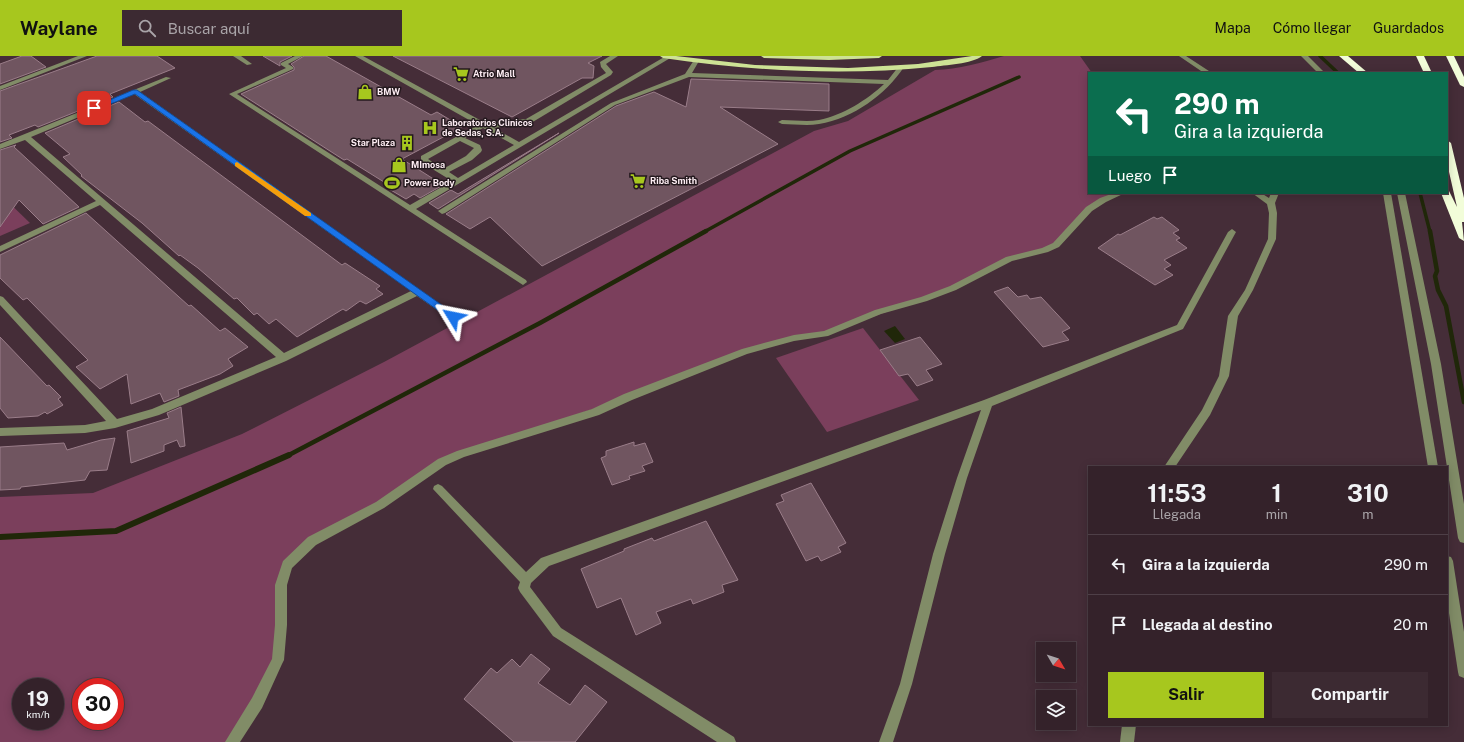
<!DOCTYPE html>
<html lang="es">
<meta charset="utf-8">
<style>
body{margin:0;font-family:"Public Sans",sans-serif;background:#3c2a32;color:#f1f3f6;height:100vh;display:flex;flex-direction:column;font-size:15px;white-space:nowrap}
*{box-sizing:border-box;margin:0}
p{font-size:13px;color:#a9a4a8}
.icon{flex:none;width:22px;height:22px;fill:none;stroke:currentColor;stroke-width:2;stroke-linecap:round;stroke-linejoin:round}
.map{position:relative;flex:1;overflow:hidden}
.side{position:absolute;left:1088px;top:410px;width:360px;height:260px;display:flex;flex-direction:column;background:#34222a;border-radius:0px;box-shadow:0 2px 10px #0003,0 0 0 1px #4e3f47}
.side>*{flex:none}
.banner{position:absolute;left:1088px;top:16px;width:360px;height:122px;border-radius:0px;box-shadow:0 2px 10px #0003,0 0 0 1px #4e3f47;background:#0b6e4f;color:#fff;overflow:hidden}
.needle{width:26px;rotate:129deg}
.fabs{position:absolute;left:1036px;top:586px;display:grid;gap:8px}
.fabs a{display:grid;place-items:center;width:40px;height:40px;border-radius:0px;background:#34222a;box-shadow:0 2px 10px #0003,0 0 0 1px #4e3f47;font-size:20px}
.speed{position:absolute;left:12px;top:622px;display:flex;gap:8px;font-size:20px;font-weight:700;text-align:center}
.speed>*{display:grid;place-content:center;width:52px;height:52px;border-radius:50%;background:#34222a;box-shadow:0 2px 10px #0003,0 0 0 1px #4e3f47;line-height:1}
.speed small{font-size:10px;font-weight:400}
.speed .limit{border:6px solid #d22;background:#fff;color:#111}
.pin{position:absolute;display:grid;place-items:center;width:34px;height:34px;color:#fff;margin:-17px;border-radius:8px;box-shadow:0 2px 6px #0006}
.me{position:absolute;width:44px;margin:-22px;rotate:305deg;stroke-linejoin:round;filter:drop-shadow(0 0 3px #0008)}
.turn{display:flex;align-items:center;gap:14px;height:84px;padding:0 20px;font-size:18px}
.turn .icon{width:52px;height:52px;stroke-width:2.5}
.turn b{display:block;font-size:28px;line-height:34px}
.then{display:flex;align-items:center;height:38px;padding:0 20px;background:#0003;gap:8px;font-size:15px}
.eta{display:flex;justify-content:space-evenly;align-items:center;height:68px;text-align:center}
.eta b{font-size:24px;font-weight:700;line-height:28px}
.action{display:flex;gap:8px;margin-top:auto;padding:8px 20px}
.action a{flex:1;height:46px;border-radius:0px;background:#a7c71e;color:#111;font-size:16px;font-weight:700;line-height:46px;text-align:center}
.action a+a{background:#3c2a32;color:#f1f3f6}
ul{padding:0;list-style:none}
li{display:flex;align-items:center;gap:12px;height:60px;padding:0 20px;border-top:1px solid #4e3f47}
li div{flex:1}
li b{display:block;font-size:15px}
li em{font-style:normal}
header{display:flex;align-items:center;gap:24px;box-sizing:border-box;height:56px;padding:0 20px;background:#a7c71e;color:#111}
header strong{font-size:19px}
nav{display:flex;gap:22px;margin-inline-start:auto;font-size:14px}
.search{width:280px;height:36px;background:#3c2a32;display:flex;align-items:center;gap:10px;box-sizing:border-box;padding:0 14px;border-radius:0px;color:#a9a4a8;font-size:15px}
.map>svg:first-child{display:block}
.green{fill:#7b3f5c;fill-rule:evenodd}
.water{fill:#202709}
.lines{fill:none;stroke-linecap:round;stroke-linejoin:round}
.stream-far2{stroke:#202709;stroke-width:3.5}
.stream-far1{stroke:#202709;stroke-width:4.5}
.stream{stroke:#202709;stroke-width:6}
.building{fill:#705560;stroke:#9a7d89}
.minor{fill:#818c67;fill-rule:evenodd}
.major{fill:#cde295;fill-rule:evenodd}
.highway{fill:#f2fdd9;fill-rule:evenodd}
.route{fill:#1a73e8;stroke:#114b97}
.slow{fill:#f59e0b}
.labels{text-anchor:middle;stroke-width:3;stroke-linejoin:round;paint-order:stroke}
.far-poi-label{font-size:9px;font-weight:bold;fill:#fdedf3;stroke:#24191e;text-anchor:start}
</style>
<header>
<strong>Waylane</strong>
<div class="search"><svg class="icon" aria-label="search" viewBox="0 0 24 24"><circle cx="10" cy="10" r="6"/><path d="M15 15l6 6"/></svg>Buscar aquí</div>
<nav><a>Mapa</a><a>Cómo llegar</a><a>Guardados</a></nav>
</header>
<div class="map">
<svg width="1464" height="686" viewBox="0 0 1464 686">
<rect width="100%" height="100%" fill="#452d38"/>
<g class="green">
<path d="M1004,0H1080L1092,17H1089V137H1121L1103,144L1056,189L1009,203L953,232L825,278L769,287L628,341L461,398L312,485L287,509L278,604L232,686H0V441L93,437L242,378L384,306L814,75L848,65L935,14C959,13 981,7 1004,0ZM21,631H55V665H21ZM81,631H115V665H81Z"/>
<polygon points="0,138 30,167 0,180"/>
<polygon points="863,272 919,344 827,376 776,302"/>
</g>
<polygon class="water" points="895,270 905,283 895,287 884,275"/>
<g class="lines">
<g class="stream-far2">
<polyline points="1320,0 1338,17"/>
<polyline points="1420,137 1430,176"/>
<polyline points="704,176 850,95 1019,21"/>
</g>
<g class="stream-far1">
<polyline points="1430,175 1437,215 1435,220 1438,234 1446,250 1464,346"/>
<polyline points="287,400 540,267 706,175"/>
</g>
<polyline class="stream" points="0,481 116,475 289,399"/>
</g>
<g class="building">
<polygon points="22,0 31,0 46,11 0,28 0,8"/>
<polygon points="97,0 157,0 175,12 110,38 113,41 38,71 35,69 9,79 12,82 0,86 0,35"/>
<polygon points="263,0 292,0 280,6 280,10"/>
<polygon points="304,0 326,0 431,59 437,56 462,71 402,103 443,129 420,142 414,138 406,143 389,133 392,131 347,103 344,104 241,38 294,14 294,11 291,8"/>
<polygon points="393,0 602,0 588,7 594,10 593,22 582,22 512,61"/>
<polygon points="691,23 829,28 829,55 720,51 778,88 542,210 490,161 470,173 446,158 616,50 654,36 686,51"/>
<polygon points="119,46 145,66 148,65 342,209 345,207 380,230 376,233 383,238 366,248 360,245 346,255 343,253 297,281 276,263 269,268 257,257 254,259 237,242 234,243 198,212 180,199 179,200 142,167 81,120 82,119 63,101 70,98 45,77"/>
<polygon points="559,77 438,153 429,147 451,134 458,138"/>
<polygon points="16,89 14,91 79,151 43,168 19,144 0,171 0,94"/>
<polygon points="86,157 189,250 191,249 220,275 225,272 248,291 228,303 233,310 220,318 178,334 179,340 164,346 160,337 131,348 127,318 100,333 76,311 88,304 27,242 23,244 0,222 0,199"/>
<polygon points="1154,161 1157,163 1162,161 1179,174 1173,177 1180,182 1176,184 1187,192 1164,204 1171,209 1164,213 1173,219 1155,229 1098,192 1118,178 1120,179"/>
<polygon points="1008,231 1018,241 1027,239 1030,243 1041,241 1070,272 1062,276 1069,284 1043,291 994,236"/>
<polygon points="0,281 47,330 49,329 61,341 58,343 63,349 47,358 45,356 38,360 8,362 0,352"/>
<polygon points="920,281 942,308 926,314 933,324 917,330 908,318 899,320 880,294"/>
<polygon points="181,351 185,390 180,391 177,384 164,389 164,395 131,407 127,375 169,362 167,357"/>
<polygon points="115,382 107,414 90,415 85,424 21,431 20,433 0,434 0,391 64,387 67,394 101,384"/>
<polygon points="634,386 634,390 645,387 653,406 642,410 645,415 629,420 630,423 612,429 601,402 606,400 606,395"/>
<polygon points="811,427 846,487 838,491 841,496 821,505 818,500 806,505 776,448 784,445 781,439"/>
<polygon points="706,465 738,524 722,529 724,536 693,548 691,543 656,556 661,567 636,579 621,542 597,552 581,513 624,495 624,493 652,482 654,485"/>
<polygon points="531,598 550,613 538,627 570,649 585,629 607,646 575,686 514,686 464,643 491,612 497,617 512,603 520,611"/>
</g>
<g class="lines">
<g class="minor">
<polygon points="78,0 87,0 0,34 0,30"/>
<polygon points="233,0 241,0 252,8 247,9"/>
<path d="M295,0H303L288,8L293,11V13L237,38L410,149L452,125L421,106V100L478,69L355,0H363L489,69L503,65L526,63L606,17L601,11L600,6L610,0H618L606,8L613,16L611,19L531,67L494,72L519,86L666,0L672,1L416,153L526,224L527,226L523,229L229,38L286,12L281,9V7ZM483,72L514,89L458,122L449,116L472,104L481,96L482,94L480,89L465,82ZM460,85L474,92L466,100L443,113L428,103Z"/>
<polygon points="1179,0 1186,0 1212,17 1204,17"/>
<polygon points="1301,0 1308,0 1325,17 1318,17"/>
<path d="M694,4L699,5L692,17L888,24L899,10L904,11C885,39 854,62 819,68C807,70 794,68 782,68L778,66L782,64C794,64 807,66 819,64C843,59 867,44 884,28L689,21L615,49L445,157L442,158L438,155L611,47L685,18Z"/>
<path d="M166,21L171,22L140,36L458,261L456,263H450L417,240L286,305L159,359L115,372L85,377L0,380V372L85,369L106,365L0,249V240L3,241L117,363L152,353L276,301L100,149L0,196V190L96,145L25,84L0,93V88ZM134,38L411,235L284,297L31,81Z"/>
<polygon points="1114,137 1125,137 1106,146 1092,155 1059,191 1048,196 1012,205 956,234 927,245 881,258 828,280 794,285 747,298 632,344 599,359 464,401 446,409 384,452 316,489 292,512 287,529 287,569 284,604 282,608 262,652 240,686 225,686 252,642 272,603 275,569 275,529 283,505 308,481 376,446 438,403 457,395 592,353 624,338 742,293 794,279 824,275 875,254 921,241 950,230 1006,201 1042,192 1053,187 1086,151 1100,142"/>
<polygon points="1252,137 1261,137 1269,142 1271,137 1279,137 1275,147 1277,157 1276,183 1253,234 1238,260 1229,320 1210,359 1175,411 1164,411 1202,354 1219,320 1228,260 1245,234 1268,183 1269,157 1267,148"/>
<polygon points="1383,137 1391,137 1438,411 1428,411"/>
<polygon points="1397,137 1405,137 1441,308 1464,448 1464,487 1460,486 1458,482 1431,308"/>
<polygon points="1232,173 1236,176 1183,273 992,350 967,422 945,498 912,628 893,686 879,686 900,628 933,498 957,422 981,354 549,510 531,527 530,531 561,572 734,681 736,686 717,686 553,580 520,536 518,532 520,526 433,433 434,430 438,428 442,430 526,516 541,502 984,344 1177,269 1228,176"/>
<polygon points="1447,500 1451,501 1453,505 1464,576 1464,622 1459,620 1458,616 1447,544"/>
<polygon points="1122,669 1136,669 1134,686 1120,686"/>
</g>
<g class="major">
<path d="M660,0H676L755,9L848,12L918,8L972,0H982C972,8 945,9 932,11C842,20 753,15 663,2Z"/>
<polygon points="761,0 882,0 879,2 829,4 764,2"/>
</g>
<g class="highway">
<polygon points="1339,0 1348,0 1368,17 1359,17"/>
<polygon points="1416,0 1424,0 1432,17 1424,17"/>
<polygon points="1446,0 1454,0 1464,21 1464,31 1460,29"/>
<polygon points="1447,84 1451,87 1464,142 1464,166 1462,166 1464,185 1459,182 1441,137 1447,137 1447,134 1449,135 1457,151 1447,107"/>
</g>
</g>
<polygon class="route" points="133,34 137,34 456,259 456,263 450,263 135,38 96,54 91,52"/>
<polygon class="slow" points="237,106 311,157 311,160 305,160 235,110 235,107"/>
<defs>
<symbol id="supermarket-bare" viewBox="-9 -9 18 18"><path d="M-6-5.5h2.5l.6 2H6L4.5 2H-2.5L-4.4-4H-6ZM-1.5 3.2a1.3 1.3 0 1 0 .1 0ZM3 3.2a1.3 1.3 0 1 0 .1 0Z" fill="#a7c71e" stroke="#24191e" stroke-width="2.5" paint-order="stroke"/></symbol>
<symbol id="shop-bare" viewBox="-9 -9 18 18"><path d="M-5-2.5h2.3a2.7 3.5 0 0 1 5.4 0H5L5.5 6h-11ZM-1.5-2.5h3a1.5 2.3 0 0 0-3 0Z" fill="#a7c71e" stroke="#24191e" stroke-width="2.5" paint-order="stroke"/></symbol>
<symbol id="hospital-bare" viewBox="-9 -9 18 18"><path d="M-5-5h3v3.5h4V-5h3V5h-3V1.5h-4V5h-3Z" fill="#a7c71e" stroke="#24191e" stroke-width="2.5" paint-order="stroke"/></symbol>
<symbol id="building-bare" viewBox="-9 -9 18 18"><path d="M-4-6H4V6H1V3H-1V6H-4ZM-2.5-4.3h1.7v1.8h-1.7ZM.8-4.3h1.7v1.8H.8ZM-2.5-1h1.7V.8h-1.7ZM.8-1h1.7V.8H.8Z" fill="#a7c71e" stroke="#24191e" stroke-width="2.5" paint-order="stroke"/></symbol>
<symbol id="stadium-bare" viewBox="-9 -9 18 18"><path d="M0-5a6.5 5 0 1 0 0 10a6.5 5 0 1 0 0-10ZM-3.5-1.8h7v3.6h-7Z" fill="#a7c71e" stroke="#24191e" stroke-width="2.5" paint-order="stroke"/></symbol>
</defs>
<g fill-rule="evenodd">
<use href="#supermarket-bare" x="450" y="7" width="22" height="22"/>
<use href="#shop-bare" x="354" y="25" width="22" height="22"/>
<use href="#hospital-bare" x="419" y="61" width="22" height="22"/>
<use href="#building-bare" x="396" y="76" width="22" height="22"/>
<use href="#shop-bare" x="388" y="98" width="22" height="22"/>
<use href="#supermarket-bare" x="627" y="114" width="22" height="22"/>
<use href="#stadium-bare" x="381" y="116" width="22" height="22"/>
</g>
<g class="labels">
<g class="far-poi-label">
<text x="473" y="21">Atrio Mall</text>
<text x="377" y="39">BMW</text>
<text x="442" y="70">Laboratorios Clinicos<tspan x="442" dy="10">de Sedas, S.A.</tspan></text>
<text x="395" y="90" text-anchor="end">Star Plaza</text>
<text x="411" y="112">MImosa</text>
<text x="650" y="128">Riba Smith</text>
<text x="404" y="130">Power Body</text>
</g>
</g>
</svg>
<div class="fabs">
<a><svg class="needle" viewBox="-14 -14 28 28"><path d="M0-13l5 13h-10z" fill="#e53935"/><path d="M0 13l5-13h-10z" fill="#a9a4a8"/></svg></a>
<a><svg class="icon" aria-label="layers" viewBox="0 0 24 24"><path d="M12 4l9 5-9 5-9-5zM3 14l9 5 9-5"/></svg></a>
</div>
<div class="speed"><div>19<small>km/h</small></div><div class="limit">30</div></div>
<div class="pin" style="left:94px;top:52px;background:#d93025"><svg class="icon" aria-label="arrive" viewBox="0 0 24 24"><path d="M6 21V4h12l-3 4 3 4H6"/></svg></div>
<svg class="me" style="left:453px;top:261px" viewBox="-20 -20 40 40"><path d="M0-17L14 15 0 8-14 15z" fill="#1a73e8" stroke="#fff" stroke-width="4"/></svg>
<div class="banner">
<div class="turn"><svg class="icon" aria-label="left" viewBox="0 0 24 24"><path d="M17 20v-9H6M10 6l-5 5 5 5"/></svg><div><b>290 m</b>Gira a la izquierda</div></div>
<div class="then">Luego<svg class="icon" aria-label="arrive" viewBox="0 0 24 24"><path d="M6 21V4h12l-3 4 3 4H6"/></svg></div>
</div>
<section class="side">
<div class="eta">
<div><b>11:53</b><p>Llegada</p></div>
<div><b>1</b><p>min</p></div>
<div><b>310</b><p>m</p></div>
</div>
<ul>
<li><svg class="icon" aria-label="left" viewBox="0 0 24 24"><path d="M17 20v-9H6M10 6l-5 5 5 5"/></svg><div><b>Gira a la izquierda</b></div><em>290 m</em></li>
<li><svg class="icon" aria-label="arrive" viewBox="0 0 24 24"><path d="M6 21V4h12l-3 4 3 4H6"/></svg><div><b>Llegada al destino</b></div><em>20 m</em></li>
</ul>
<div class="action"><a>Salir</a><a>Compartir</a></div>
</section>
</div>
